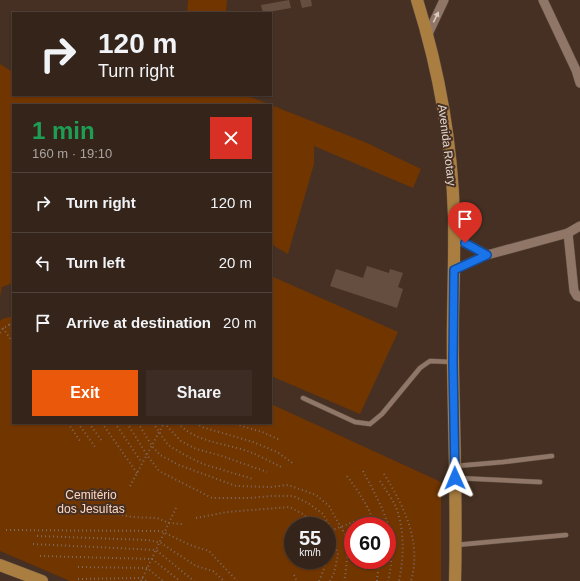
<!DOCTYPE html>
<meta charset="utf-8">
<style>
body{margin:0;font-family:Arial,sans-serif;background:#3c2c23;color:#f1f3f6;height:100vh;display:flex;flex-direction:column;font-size:15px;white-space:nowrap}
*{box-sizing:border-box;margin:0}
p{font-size:13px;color:#a9a4a2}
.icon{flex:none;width:22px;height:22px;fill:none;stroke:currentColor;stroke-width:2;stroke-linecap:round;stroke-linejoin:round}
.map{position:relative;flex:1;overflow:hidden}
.drawer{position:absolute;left:12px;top:104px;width:260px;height:320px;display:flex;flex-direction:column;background:#34241a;border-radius:0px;box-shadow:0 1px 3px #0004,0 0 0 1px #4e4139}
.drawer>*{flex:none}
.hud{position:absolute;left:12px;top:12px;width:260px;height:84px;border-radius:0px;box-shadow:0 1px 3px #0004,0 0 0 1px #4e4139;background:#34241a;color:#f1f3f6;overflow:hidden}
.speed{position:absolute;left:284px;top:517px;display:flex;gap:8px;font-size:20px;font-weight:700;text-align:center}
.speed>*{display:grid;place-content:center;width:52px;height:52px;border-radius:50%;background:#34241a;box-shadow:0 1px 3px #0004,0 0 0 1px #4e4139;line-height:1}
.speed small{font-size:10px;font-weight:400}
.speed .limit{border:6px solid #d22;background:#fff;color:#111}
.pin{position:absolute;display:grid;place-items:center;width:34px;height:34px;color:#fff;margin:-41px -17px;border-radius:50% 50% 50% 0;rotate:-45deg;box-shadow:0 0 4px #0007}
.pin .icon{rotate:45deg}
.me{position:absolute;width:44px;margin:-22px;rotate:359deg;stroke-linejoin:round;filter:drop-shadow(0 0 3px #0008)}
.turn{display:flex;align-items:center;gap:14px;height:84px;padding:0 20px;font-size:18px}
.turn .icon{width:52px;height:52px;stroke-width:2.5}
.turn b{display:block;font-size:28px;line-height:34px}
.round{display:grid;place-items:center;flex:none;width:42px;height:42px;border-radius:0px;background:#3c2c23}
.overview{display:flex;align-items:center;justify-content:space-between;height:68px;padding:0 20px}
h1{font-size:24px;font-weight:800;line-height:30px;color:#1e9e55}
.action{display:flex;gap:8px;margin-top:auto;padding:8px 20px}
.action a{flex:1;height:46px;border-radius:0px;background:#ea580c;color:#fff;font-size:16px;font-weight:800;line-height:46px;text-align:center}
.action a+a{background:#3c2c23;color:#f1f3f6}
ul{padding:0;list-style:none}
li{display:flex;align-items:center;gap:12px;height:60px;padding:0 20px;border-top:1px solid #4e4139}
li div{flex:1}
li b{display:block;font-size:15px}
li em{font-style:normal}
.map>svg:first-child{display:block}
.green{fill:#713500;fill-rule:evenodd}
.building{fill:#654e40}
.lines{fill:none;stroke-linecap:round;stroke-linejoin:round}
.lane-casing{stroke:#5e4d41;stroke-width:5.5}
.street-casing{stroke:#5e4d41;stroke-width:10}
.primary-casing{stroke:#5e4d41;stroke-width:13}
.path{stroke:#7e6b60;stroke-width:2;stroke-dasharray:1 3;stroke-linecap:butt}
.lane{stroke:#8f7667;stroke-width:4.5}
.street{stroke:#8f7667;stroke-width:9}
.primary{stroke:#aa7e41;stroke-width:12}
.oneway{fill:#dacbc2}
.route-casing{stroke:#114b97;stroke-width:10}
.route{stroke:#1a73e8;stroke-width:7}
.labels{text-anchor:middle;stroke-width:4;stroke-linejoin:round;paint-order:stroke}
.street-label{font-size:12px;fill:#e2d4cc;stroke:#453023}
.park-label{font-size:12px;fill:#fed7c0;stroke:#453023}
</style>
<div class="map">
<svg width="580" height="581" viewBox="0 0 580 581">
<rect width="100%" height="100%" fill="#453023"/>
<g class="green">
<polygon points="188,0 227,0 226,13 187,13"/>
<polygon points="0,64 13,72 13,95 239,95 253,98 271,105 13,105 13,283 2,287 0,297"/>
<polygon points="271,105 367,143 421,169 413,188 314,146 314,164 288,254 271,244"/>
<polygon points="271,276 398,332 360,414 271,376"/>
<path d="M13,316V423H271V404L441,482V581H70L0,551V321L2,319ZM293,526H327V560H293ZM353,526H387V560H353Z"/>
</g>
<g class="building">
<polygon points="289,0 291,8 263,13 261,5"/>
<polygon points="300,0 311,0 312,6 302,8"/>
<polygon points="367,266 389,273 390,269 403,273 398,287 403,289 397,308 330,286 336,269 363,278"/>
</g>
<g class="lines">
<defs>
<g id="lane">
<polyline points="303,398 355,422 370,424 382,414 420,368 430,361 452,362"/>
<polyline points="456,466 503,462 552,456"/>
<polyline points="456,478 540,482"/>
<polyline points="456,545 566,535"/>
</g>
<g id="street">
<polyline points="543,0 576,70 580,83"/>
<polyline points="428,34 444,0"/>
<polyline points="568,233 574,291 577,296 580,297"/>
<polyline points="454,237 487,255"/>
<polyline points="453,270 487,255 568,233 580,226"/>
</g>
<g id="primary">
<path d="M417,0C439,70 452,144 454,217C455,266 452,314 453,363C454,436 457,508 455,581"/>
<polyline points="0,565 42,581"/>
</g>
</defs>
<use href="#lane" class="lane-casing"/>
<use href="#street" class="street-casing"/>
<use href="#primary" class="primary-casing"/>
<g class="path">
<polyline points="9,324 13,330"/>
<polyline points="3,328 13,343"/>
<polyline points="0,333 3,328 13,323"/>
<polyline points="68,423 80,441"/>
<polyline points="78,423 95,447"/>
<polyline points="89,423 102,441"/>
<polyline points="102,423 137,473"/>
<polyline points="115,423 142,463"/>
<polyline points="127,423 147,455 159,471 212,498 249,498 271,496 293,496 308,503 323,514 332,530 338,555 334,573 330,581"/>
<polyline points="138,423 152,446 160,455 179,465 236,486 270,487 288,485 316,495 329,506 347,538 348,551 345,577 344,581"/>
<polyline points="153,423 168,445 183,454 203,464 253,479"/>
<polyline points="164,423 181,441 196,449 219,455 267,472"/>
<path d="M178,423C196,443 226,443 250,452C260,456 271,462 281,467"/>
<polyline points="196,423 202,427 253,442 277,452 294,464"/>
<polyline points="232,423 262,432 280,440"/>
<path d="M363,471C384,511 399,534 388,581"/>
<path d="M384,474C404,506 422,542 411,581"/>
<path d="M347,476C359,492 369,507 375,526"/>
<path d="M380,481C385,489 391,497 395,505C405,529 404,556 399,581"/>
<polyline points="130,486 164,423"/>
<polyline points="110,506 116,514 132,517 157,518 169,523 182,524"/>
<polyline points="196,518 227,512 289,507 303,514 316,526"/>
<polyline points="6,530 161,531 190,545 209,551 237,581"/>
<polyline points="327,532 364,518"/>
<polyline points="37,536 148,540 161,543 196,566 213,571 224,581"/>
<polyline points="33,544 156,550 194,581"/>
<polyline points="40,556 152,559 180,581"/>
<polyline points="78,567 147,568 163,581"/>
<polyline points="294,575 297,581"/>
<polyline points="78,579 142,578 146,581"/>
<polyline points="141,581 176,508"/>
<polyline points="319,581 324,569 325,560"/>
<polyline points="377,581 379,560"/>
</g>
<use href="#lane" class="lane"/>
<use href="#street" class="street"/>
<use href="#primary" class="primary"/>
</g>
<defs><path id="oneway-solid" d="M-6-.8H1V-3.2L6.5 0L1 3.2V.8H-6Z"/></defs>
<use class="oneway" href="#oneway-solid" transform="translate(436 17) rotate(-64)"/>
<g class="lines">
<defs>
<polyline id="route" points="455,478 453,362 454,270 487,255 465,243"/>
</defs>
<use href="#route" class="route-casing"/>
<use href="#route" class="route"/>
</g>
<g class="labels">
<g class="street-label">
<text transform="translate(447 145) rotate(83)" y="4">Avenida Rotary</text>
</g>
<g class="park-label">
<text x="91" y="499">Cemitério<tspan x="91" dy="14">dos Jesuítas</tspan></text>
</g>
</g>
</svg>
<div class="speed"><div>55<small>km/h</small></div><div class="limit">60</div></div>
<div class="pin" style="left:465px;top:243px;background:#d93025"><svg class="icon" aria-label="arrive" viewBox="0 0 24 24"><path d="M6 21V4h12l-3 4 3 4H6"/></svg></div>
<svg class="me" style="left:455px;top:478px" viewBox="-20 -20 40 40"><path d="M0-17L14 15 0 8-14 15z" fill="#1a73e8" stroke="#fff" stroke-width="4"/></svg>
<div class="hud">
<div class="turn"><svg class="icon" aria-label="right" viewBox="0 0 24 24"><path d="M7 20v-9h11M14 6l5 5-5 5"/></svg><div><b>120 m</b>Turn right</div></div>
</div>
<section class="drawer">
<div class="overview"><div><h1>1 min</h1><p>160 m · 19:10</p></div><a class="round" style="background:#d93025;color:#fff"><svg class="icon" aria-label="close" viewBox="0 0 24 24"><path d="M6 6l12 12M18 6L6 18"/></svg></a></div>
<ul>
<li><svg class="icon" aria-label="right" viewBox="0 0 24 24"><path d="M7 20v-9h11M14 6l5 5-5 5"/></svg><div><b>Turn right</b></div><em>120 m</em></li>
<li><svg class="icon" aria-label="left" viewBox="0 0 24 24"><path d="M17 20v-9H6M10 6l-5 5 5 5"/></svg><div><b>Turn left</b></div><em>20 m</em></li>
<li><svg class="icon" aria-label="arrive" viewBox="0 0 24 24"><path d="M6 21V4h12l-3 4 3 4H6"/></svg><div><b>Arrive at destination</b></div><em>20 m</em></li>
</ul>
<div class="action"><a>Exit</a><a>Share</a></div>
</section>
</div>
